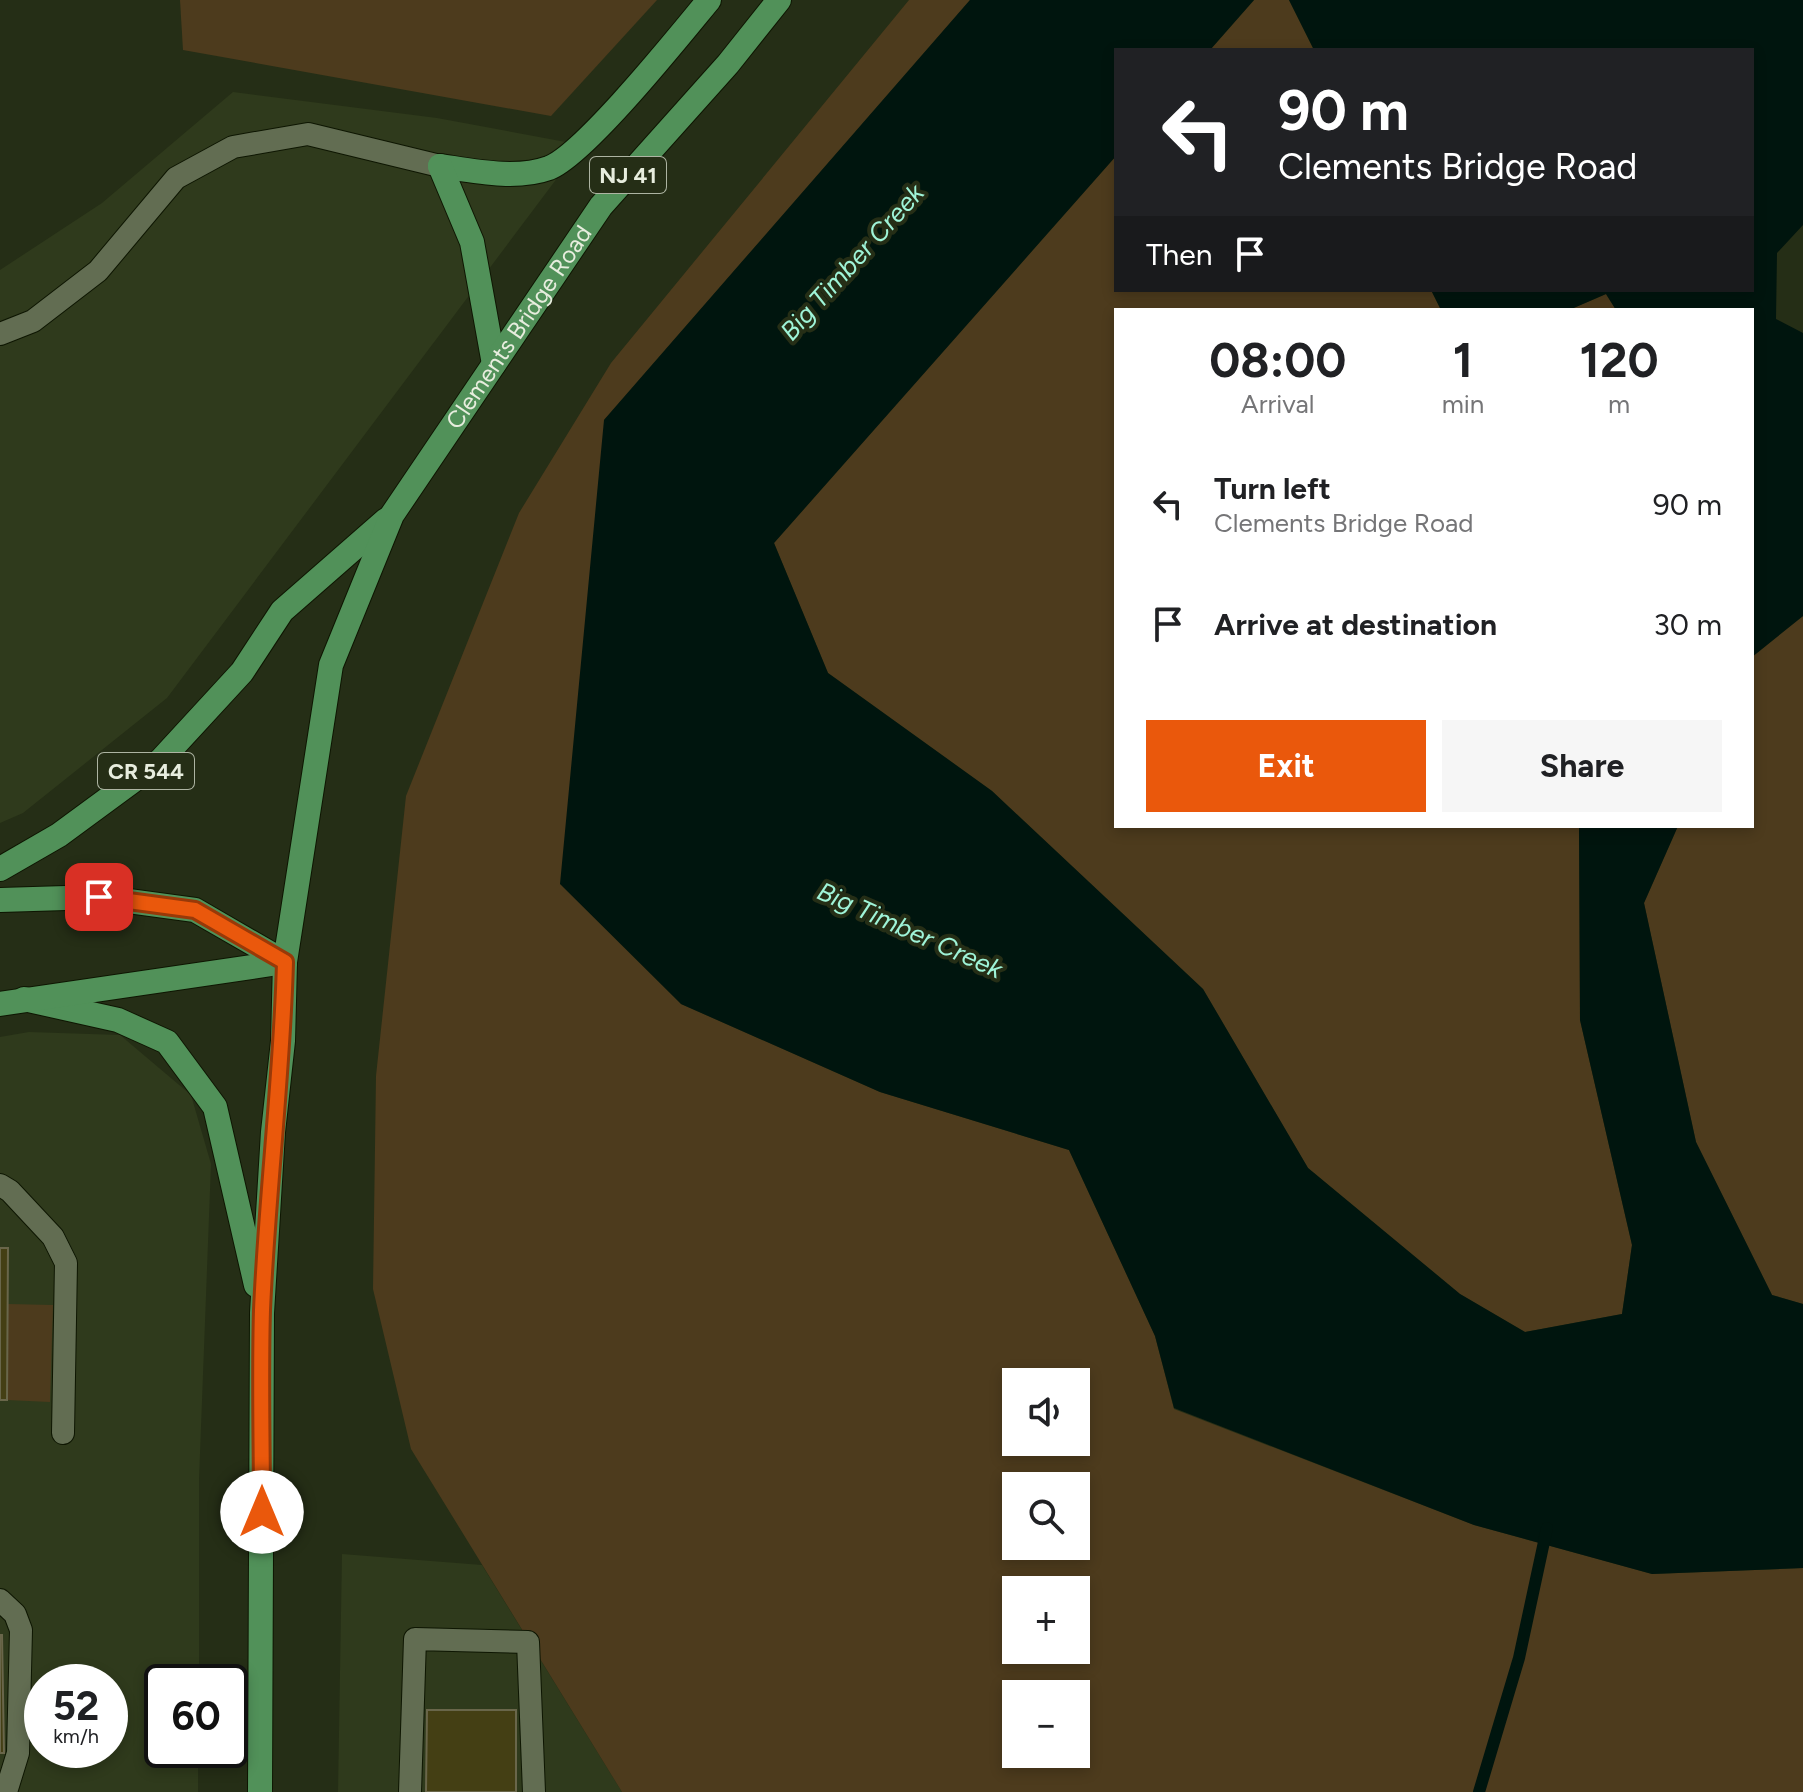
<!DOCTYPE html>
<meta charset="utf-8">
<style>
body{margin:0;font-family:Figtree,sans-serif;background:#f6f6f6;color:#202124;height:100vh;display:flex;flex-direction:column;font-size:30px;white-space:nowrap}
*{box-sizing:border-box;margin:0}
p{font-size:26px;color:#757577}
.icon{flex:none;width:44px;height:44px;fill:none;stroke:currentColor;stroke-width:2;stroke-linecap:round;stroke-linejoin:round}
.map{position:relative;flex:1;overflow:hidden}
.sheet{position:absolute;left:1114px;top:308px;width:640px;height:520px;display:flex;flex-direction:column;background:#fff;border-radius:0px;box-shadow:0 4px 12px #0003}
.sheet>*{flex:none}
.top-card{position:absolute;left:1114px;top:48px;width:640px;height:244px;border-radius:0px;box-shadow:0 4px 12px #0003;background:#202124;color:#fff;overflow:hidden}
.buttons{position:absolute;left:1002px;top:1368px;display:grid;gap:16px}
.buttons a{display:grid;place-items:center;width:88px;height:88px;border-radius:0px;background:#fff;box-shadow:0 4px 12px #0003;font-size:40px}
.speed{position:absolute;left:24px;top:1664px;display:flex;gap:16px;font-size:40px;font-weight:700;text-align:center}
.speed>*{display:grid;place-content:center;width:104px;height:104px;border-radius:50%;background:#fff;box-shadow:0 4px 12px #0003;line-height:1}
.speed small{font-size:20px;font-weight:400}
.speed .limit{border:4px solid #111;border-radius:12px;background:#fff;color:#111}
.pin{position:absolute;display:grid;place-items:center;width:68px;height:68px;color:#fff;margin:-34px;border-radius:16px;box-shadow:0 4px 12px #0006}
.me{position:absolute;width:88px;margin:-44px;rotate:0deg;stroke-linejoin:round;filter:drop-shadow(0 0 6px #0008)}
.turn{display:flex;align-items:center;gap:28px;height:168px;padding:0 32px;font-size:36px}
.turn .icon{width:104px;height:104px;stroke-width:2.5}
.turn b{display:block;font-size:56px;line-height:68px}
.then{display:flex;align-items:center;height:76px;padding:0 32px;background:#0003;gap:16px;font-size:30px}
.eta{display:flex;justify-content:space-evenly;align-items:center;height:136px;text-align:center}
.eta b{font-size:48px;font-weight:700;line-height:56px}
.button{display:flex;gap:16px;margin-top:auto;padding:16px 32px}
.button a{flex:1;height:92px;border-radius:0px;background:#ea580c;color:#fff;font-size:32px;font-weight:700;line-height:92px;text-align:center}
.button a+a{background:#f6f6f6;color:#202124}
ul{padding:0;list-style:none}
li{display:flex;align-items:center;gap:24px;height:120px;padding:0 32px}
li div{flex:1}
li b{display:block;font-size:30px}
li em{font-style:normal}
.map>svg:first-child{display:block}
.built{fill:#2f3a1c;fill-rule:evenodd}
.green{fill:#4d3b1d;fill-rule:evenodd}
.water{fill:#00150e}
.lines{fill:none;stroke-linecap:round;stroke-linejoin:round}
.stream{stroke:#00150e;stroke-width:12}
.building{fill:#443f14;stroke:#69664a;stroke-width:2}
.service-casing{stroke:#0e1602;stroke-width:24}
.primary-casing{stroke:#0e1602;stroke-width:26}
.service{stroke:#626d52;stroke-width:22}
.primary{stroke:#519159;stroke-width:24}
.route-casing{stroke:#983908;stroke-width:20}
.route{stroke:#ea580c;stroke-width:14}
.labels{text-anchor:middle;stroke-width:8;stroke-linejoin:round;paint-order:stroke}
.shield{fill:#252e16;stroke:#adb4a2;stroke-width:2}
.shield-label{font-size:22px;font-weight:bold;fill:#e7edde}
.street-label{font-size:24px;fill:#e7edde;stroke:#252e16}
.water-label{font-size:26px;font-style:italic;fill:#9ff4d8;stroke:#252e16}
</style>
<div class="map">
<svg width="1803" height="1792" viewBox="0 0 1803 1792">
<rect width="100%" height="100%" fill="#252e16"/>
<g class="built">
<polygon points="233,92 437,118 582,145 167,698 23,813 0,823 0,270 102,203"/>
<path d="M29,1032L120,1035L191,1095L211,1164L199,1480V1682H162V1750H198V1792H0V1037ZM42,1682H110V1750H42Z"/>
<polygon points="342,1554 482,1565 622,1792 338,1792"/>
</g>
<g class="green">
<polygon points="180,0 657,0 551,116 183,50"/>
<path d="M909,0H970L604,420L681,1004L880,1092L1069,1150L1155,1336L1174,1409L1474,1525L1652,1574L1803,1568V1792H622L411,1449L373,1289L376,1076L406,796L519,513L611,363ZM1016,1382H1076V1442H1016ZM1016,1486H1076V1546H1016ZM1016,1590H1076V1650H1016ZM1016,1694H1076V1754H1016Z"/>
<polygon points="1254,0 1289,0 1314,50 1210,50"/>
<polygon points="1116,156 1116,290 1431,290 1441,310 1116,310 1116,826 1579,826 1580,1020 1632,1245 1622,1314 1525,1332 1460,1294 1308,1168 1203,989 992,791 828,673 774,543"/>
<polygon points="1606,294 1616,310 1569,310"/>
<polygon points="1803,616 1803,1304 1772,1295 1696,1142 1644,903 1678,826 1752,826 1752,657"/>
<polygon points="8,1304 53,1305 50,1402 7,1400"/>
</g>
<g class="water">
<polygon points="970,0 1254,0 1210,50 1116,50 1116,156 774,543 828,673 992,791 1203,989 1308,1168 1460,1294 1525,1332 1622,1314 1632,1245 1580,1020 1579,826 1678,826 1644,903 1696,1142 1772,1295 1803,1304 1803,1568 1652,1574 1474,1525 1174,1408 1155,1336 1069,1150 880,1092 681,1004 560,884 604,420"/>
<polygon points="1289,0 1803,0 1803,225 1777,253 1776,319 1803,333 1803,616 1752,657 1752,310 1616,310 1606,294 1569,310 1441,310 1431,290 1752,290 1752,50 1314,50"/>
</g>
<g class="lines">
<polyline class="stream" points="1479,1792 1519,1658 1547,1528"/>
</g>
<g class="building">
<polygon points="0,1248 8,1248 7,1400 0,1400"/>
<polygon points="0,1635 2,1635 4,1753 0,1753"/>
<polygon points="427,1710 516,1710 516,1792 426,1792"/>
</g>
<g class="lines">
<defs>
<g id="service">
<polyline points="0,334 33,321 98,271 176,178 233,147 308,134 440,166"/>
<polyline points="0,1185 10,1191 53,1237 66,1263 63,1433"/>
<polyline points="0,1600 15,1614 21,1630 18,1753 6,1792"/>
<polyline points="410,1792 415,1639 528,1642 534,1792"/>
</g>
<g id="primary">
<path d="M440,166C474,171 516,180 549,168C585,154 680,35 709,0"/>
<polyline points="440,166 472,242 494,364"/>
<polyline points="0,869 59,835 161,760 242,672 282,611 386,520"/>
<polyline points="0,900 99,897 195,910 285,962"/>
<polyline points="24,999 118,1020 167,1042 215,1107 256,1285"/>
<polyline points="0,1004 285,962"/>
<path id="s1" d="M260,1792L262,1313L273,1132L283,1041L285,962L331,665L392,515L601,206L728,64L779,0"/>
</g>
</defs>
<use href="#service" class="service-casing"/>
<use href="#primary" class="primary-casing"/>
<use href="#service" class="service"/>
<use href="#primary" class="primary"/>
</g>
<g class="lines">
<defs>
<path id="route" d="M99,897L195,910L285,962C282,1078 267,1194 262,1310C260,1377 262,1445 262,1512"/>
</defs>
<use href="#route" class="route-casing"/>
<use href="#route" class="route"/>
</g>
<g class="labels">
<g class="shield">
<rect x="590" y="157" width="76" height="36" rx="6"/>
<rect x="98" y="753" width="96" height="36" rx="6"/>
</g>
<g class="shield-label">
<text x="628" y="183">NJ 41</text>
<text x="146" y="779">CR 544</text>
</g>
<g class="street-label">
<text dy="8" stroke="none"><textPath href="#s1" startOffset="1520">Clements Bridge Road</textPath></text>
</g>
<g class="water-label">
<text transform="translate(852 262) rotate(-48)" y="9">Big Timber Creek</text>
<text transform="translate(910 930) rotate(24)" y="9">Big Timber Creek</text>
</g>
</g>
</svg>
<div class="buttons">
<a><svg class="icon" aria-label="sound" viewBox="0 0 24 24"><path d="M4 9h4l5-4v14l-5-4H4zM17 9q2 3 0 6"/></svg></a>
<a><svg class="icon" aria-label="search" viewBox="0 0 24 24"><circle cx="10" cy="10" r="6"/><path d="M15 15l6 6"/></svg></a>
<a>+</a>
<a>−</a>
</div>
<div class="speed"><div>52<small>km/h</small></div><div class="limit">60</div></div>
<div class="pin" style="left:99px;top:897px;background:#d93025"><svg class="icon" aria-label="arrive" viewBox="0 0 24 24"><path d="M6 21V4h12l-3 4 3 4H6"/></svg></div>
<svg class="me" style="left:262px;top:1512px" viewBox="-20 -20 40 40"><circle r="19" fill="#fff"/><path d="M0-13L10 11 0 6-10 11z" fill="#ea580c"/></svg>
<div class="top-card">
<div class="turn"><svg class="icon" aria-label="left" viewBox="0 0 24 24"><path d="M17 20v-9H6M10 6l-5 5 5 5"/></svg><div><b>90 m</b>Clements Bridge Road</div></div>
<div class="then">Then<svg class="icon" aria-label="arrive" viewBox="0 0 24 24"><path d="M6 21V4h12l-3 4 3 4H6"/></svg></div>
</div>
<section class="sheet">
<div class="eta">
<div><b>08:00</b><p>Arrival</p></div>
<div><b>1</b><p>min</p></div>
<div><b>120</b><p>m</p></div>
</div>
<ul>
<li><svg class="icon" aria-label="left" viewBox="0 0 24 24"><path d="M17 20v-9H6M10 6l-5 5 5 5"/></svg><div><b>Turn left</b><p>Clements Bridge Road</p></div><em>90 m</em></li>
<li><svg class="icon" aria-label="arrive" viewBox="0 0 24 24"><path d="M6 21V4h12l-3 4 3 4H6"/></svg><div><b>Arrive at destination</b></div><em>30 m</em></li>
</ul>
<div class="button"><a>Exit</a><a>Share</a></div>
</section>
</div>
